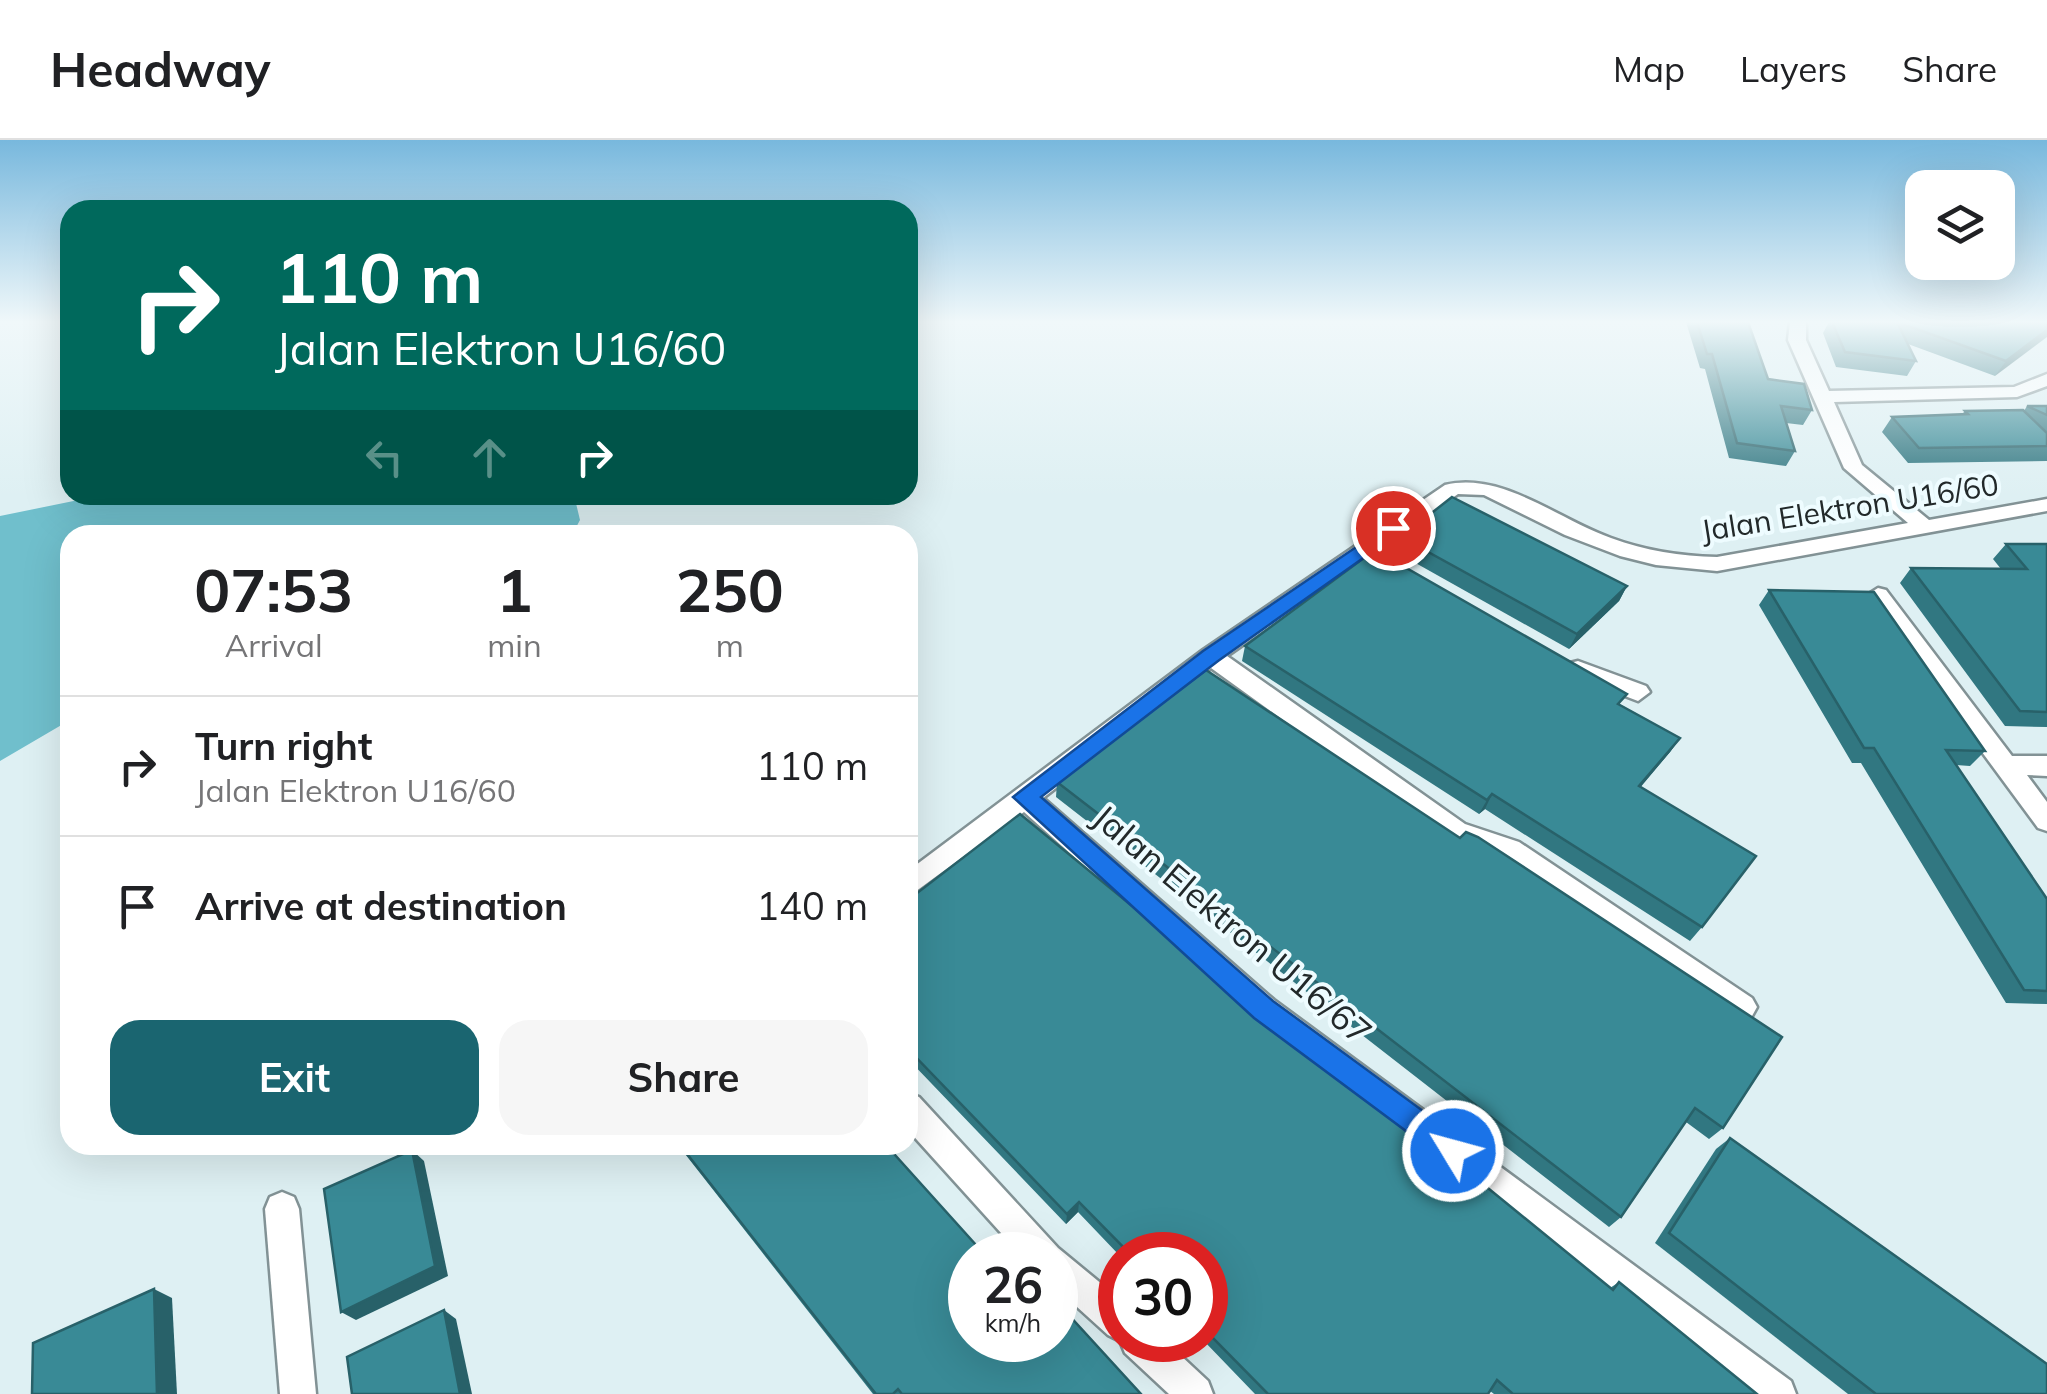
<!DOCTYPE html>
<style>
body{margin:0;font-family:Mulish,sans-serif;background:#f6f6f6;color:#202124;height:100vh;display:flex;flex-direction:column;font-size:38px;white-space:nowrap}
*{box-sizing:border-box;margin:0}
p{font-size:32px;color:#757577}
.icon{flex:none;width:55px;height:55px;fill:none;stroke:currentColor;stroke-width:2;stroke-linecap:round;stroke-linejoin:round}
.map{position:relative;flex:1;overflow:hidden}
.side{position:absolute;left:60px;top:385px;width:858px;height:630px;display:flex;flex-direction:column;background:#fff;border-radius:30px;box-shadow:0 10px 40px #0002}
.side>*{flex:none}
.banner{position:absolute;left:60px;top:60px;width:858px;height:305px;border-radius:30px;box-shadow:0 10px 40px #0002;background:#00695c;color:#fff;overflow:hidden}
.buttons{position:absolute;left:1905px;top:30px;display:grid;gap:20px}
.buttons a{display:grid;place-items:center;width:110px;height:110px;border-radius:20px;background:#fff;box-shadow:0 10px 40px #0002;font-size:50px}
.speed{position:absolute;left:948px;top:1092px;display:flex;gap:20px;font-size:50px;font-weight:700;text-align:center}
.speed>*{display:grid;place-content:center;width:130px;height:130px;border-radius:50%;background:#fff;box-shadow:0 10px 40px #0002;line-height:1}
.speed small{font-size:25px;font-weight:400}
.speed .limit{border:15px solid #d22;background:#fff;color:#111}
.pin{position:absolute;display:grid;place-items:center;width:85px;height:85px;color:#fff;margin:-42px;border:5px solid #fff;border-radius:50%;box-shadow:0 2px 10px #0007}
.me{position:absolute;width:110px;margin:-55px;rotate:307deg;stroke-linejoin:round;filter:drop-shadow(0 0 8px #0008)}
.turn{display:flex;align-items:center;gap:35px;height:210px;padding:0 50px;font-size:45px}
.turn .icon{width:130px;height:130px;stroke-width:2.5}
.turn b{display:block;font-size:70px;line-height:85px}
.lanes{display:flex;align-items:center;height:95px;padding:0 50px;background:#0003;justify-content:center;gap:50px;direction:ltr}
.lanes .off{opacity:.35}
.eta{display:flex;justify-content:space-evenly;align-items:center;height:170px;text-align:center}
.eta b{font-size:60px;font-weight:700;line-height:70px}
.primary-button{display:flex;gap:20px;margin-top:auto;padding:20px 50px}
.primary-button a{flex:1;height:115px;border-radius:30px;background:#1a6570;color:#fff;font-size:40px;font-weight:700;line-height:115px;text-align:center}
.primary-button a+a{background:#f6f6f6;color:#202124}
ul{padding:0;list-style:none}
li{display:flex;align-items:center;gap:30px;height:140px;padding:0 50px;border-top:2px solid #e0e0e0}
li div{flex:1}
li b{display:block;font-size:38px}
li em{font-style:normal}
header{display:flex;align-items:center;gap:60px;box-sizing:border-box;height:140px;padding:0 50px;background:#fff;border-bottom:2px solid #e0e0e0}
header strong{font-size:48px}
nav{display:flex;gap:55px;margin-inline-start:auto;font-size:35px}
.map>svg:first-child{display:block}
.water{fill:#70bfcc}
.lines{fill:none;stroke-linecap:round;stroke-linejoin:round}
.street-casing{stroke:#829295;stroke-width:5}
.street{fill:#fff;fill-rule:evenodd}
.wall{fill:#317781}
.shaded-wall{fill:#286169}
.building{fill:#398a96;stroke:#286169;stroke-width:2.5}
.route{fill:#1a73e8;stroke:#114b97;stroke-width:2.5}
.labels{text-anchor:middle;stroke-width:8;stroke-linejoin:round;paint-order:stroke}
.street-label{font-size:30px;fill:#22292a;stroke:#eefcff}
.near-street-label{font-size:35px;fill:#22292a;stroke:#eefcff}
</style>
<header>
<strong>Headway</strong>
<nav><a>Map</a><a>Layers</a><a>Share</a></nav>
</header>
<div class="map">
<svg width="2047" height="1254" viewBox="0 0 2047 1254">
<rect width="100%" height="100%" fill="#def0f3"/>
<polygon class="water" points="103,355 574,355 580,380 572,395 70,395 70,580 0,621 0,376"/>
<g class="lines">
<defs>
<g id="street">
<path d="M1790,182H1806V200L1829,251L2014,247L2047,234V246L2017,257L1834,262L1862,325L1929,380L2047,359V371L1717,431L1656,425L1620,416L1565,395L1484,355L1458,354L1227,516L1465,684L1519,702L1752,858L1757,867L1752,876L1742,880L1732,876L1501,718L1447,698L1211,528L1043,658L1274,860L1791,1241L1796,1254H1748L1254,878L1024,672L908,757V731L1203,510L1445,345C1502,331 1559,380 1611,398C1646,411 1680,416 1717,417L1908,383L1844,328L1788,200Z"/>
<polygon points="1878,448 1886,450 2012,616 2047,616 2047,636 2027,635 2047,662 2047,691 2038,688 1870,460 1867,455"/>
<polygon points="1578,521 1646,546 1650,552 1638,561 1570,535 1566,529 1570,523"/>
<polygon points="908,953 919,957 1058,1108 1120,1159 1120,1200 1164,1200 1208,1241 1213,1254 1169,1254 1125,1213 1120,1201 1108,1195 1055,1147 1055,1115 1021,1115 908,990"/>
<polygon points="282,1052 294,1057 299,1069 316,1254 280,1254 265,1069 270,1057"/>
</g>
</defs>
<use href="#street" class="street-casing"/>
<use href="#street" class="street"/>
</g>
<g class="wall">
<polygon points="1686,182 1748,182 1768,239 1812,270 1803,285 1786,283 1795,311 1786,326 1729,318 1705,229 1700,228"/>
<polygon points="1829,182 2047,182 1995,236 1908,204 1916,221 1907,236 1836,227 1823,193"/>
<polygon points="2027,266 2047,266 2047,321 1908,323 1882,292 1892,277 1962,274 1965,271 2024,271"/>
<polygon points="1401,397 1627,446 1619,461 1569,509 1396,412"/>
<polygon points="2006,404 2047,404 2047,587 2005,586 1900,443 1911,428 2001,429 1993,419"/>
<polygon points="1769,450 1985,611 1970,626 1956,625 2047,759 2047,864 2006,863 1861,623 1852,623 1759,465"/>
<polygon points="1245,506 1621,565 1680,598 1670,612 1640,647 1702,787 1690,801 1485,669 1479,674 1242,521"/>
<polygon points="1206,530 1723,988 1709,999 1686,982 1621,1077 1609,1087 1056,657 1057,642"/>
<polygon points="908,760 1277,885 1610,1148 1619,1142 1757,1254 1494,1254 1490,1251 1488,1254 1255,1254 1203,1200 1205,1200 1205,1115 1120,1116 1078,1072 1066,1084 908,919"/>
<polygon points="1730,998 2047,1254 1848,1254 1655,1103 1716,1009"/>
<polygon points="678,1005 886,1005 970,1115 1141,1254 873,1254"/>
</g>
<g class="shaded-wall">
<polygon points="2047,190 2047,197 1995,236 2006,221"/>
<polygon points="1627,446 1619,461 1569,509 1577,494"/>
<polygon points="1680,598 1670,612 1629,661 1639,646"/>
<polygon points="1492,654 1485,669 1479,674 1487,660"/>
<polygon points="412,1010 424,1021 448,1136 356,1180 341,1172"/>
<polygon points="1079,1062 1078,1072 1066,1084 1067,1074"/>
<polygon points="154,1149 172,1158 177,1254 157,1254"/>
<polygon points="444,1170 456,1179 472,1254 460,1254"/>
</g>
<g class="building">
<polygon points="1697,182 1748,182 1768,239 1804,244 1812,270 1781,266 1795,311 1737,303 1712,214 1707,214"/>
<polygon points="1832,182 2047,182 2047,190 2006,221 1897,182 1916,221 1845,212"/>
<polygon points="2027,266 2047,266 2047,275"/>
<polygon points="2023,270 2047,293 2047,306 1919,308 1892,277 1968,274 1965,271"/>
<polygon points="1452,357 1627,446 1577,494 1401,397"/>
<polygon points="2006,404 2047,404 2047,572 2020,571 1911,428 2027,429"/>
<polygon points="1372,412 1380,413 1627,554 1618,564 1680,598 1639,646 1756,716 1702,787 1492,654 1487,660 1245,506"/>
<polygon points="1769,450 1874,452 1985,611 1946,610 2047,759 2047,851 2024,850 1874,608 1864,608"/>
<polygon points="1206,530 1460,698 1466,692 1478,697 1782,897 1723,988 1695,968 1621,1077 1057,642"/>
<polygon points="1020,674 1277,885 1407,982 1613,1150 1619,1142 1757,1254 1513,1254 1497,1240 1488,1254 1268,1254 1205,1190 1205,1115 1131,1115 1079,1062 1067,1074 908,909 908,760"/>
<polygon points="1730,998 2047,1224 2047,1254 1876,1254 1669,1093"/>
<polygon points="680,1005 886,1005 985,1115 970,1115 970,1200 1055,1200 1055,1160 1141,1254 902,1254 898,1249 893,1254 876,1254"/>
<polygon points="412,1010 435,1126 341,1172 324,1049"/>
<polygon points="154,1149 157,1254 32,1254 33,1203"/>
<polygon points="444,1170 460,1254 352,1254 347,1217"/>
</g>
<linearGradient id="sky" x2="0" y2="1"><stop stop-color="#78b8dd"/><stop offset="0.51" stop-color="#f0f8fa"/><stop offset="1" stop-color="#f0f8fa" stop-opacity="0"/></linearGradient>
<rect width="2047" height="357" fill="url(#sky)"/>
<polygon class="route" points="1393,382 1400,384 1400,392 1218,521 1041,657 1273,861 1464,1001 1468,1011 1464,1021 1453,1026 1254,878 1013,657 1203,511"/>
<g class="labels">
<g class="street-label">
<text transform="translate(1850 368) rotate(-9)" y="10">Jalan Elektron U16/60</text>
</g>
<g class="near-street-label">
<text transform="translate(1232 785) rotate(40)" y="12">Jalan Elektron U16/67</text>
</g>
</g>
</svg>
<div class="buttons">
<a><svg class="icon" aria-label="layers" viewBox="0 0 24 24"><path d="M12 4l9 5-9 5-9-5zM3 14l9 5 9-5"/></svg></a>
</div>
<div class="speed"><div>26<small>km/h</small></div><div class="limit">30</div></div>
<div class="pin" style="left:1393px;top:388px;background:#d93025"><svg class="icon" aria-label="arrive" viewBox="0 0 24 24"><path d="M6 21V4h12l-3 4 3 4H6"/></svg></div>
<svg class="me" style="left:1453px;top:1011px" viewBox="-20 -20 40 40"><circle r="17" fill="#1a73e8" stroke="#fff" stroke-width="3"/><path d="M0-11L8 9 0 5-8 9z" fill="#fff"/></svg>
<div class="banner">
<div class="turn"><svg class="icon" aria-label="right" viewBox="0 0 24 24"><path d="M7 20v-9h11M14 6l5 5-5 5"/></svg><div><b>110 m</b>Jalan Elektron U16/60</div></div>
<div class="lanes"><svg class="icon off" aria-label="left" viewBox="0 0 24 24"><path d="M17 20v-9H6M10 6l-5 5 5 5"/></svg><svg class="icon off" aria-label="ahead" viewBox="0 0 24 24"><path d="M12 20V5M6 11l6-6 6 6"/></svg><svg class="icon" aria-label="right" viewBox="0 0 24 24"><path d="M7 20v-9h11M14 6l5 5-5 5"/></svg></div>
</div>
<section class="side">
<div class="eta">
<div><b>07:53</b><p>Arrival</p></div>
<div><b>1</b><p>min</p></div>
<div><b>250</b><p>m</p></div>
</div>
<ul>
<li><svg class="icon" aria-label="right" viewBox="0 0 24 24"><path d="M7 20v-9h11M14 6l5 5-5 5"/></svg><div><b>Turn right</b><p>Jalan Elektron U16/60</p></div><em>110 m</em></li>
<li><svg class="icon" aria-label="arrive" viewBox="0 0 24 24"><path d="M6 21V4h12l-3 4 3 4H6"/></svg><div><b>Arrive at destination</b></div><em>140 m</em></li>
</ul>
<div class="primary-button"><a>Exit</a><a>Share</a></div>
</section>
</div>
